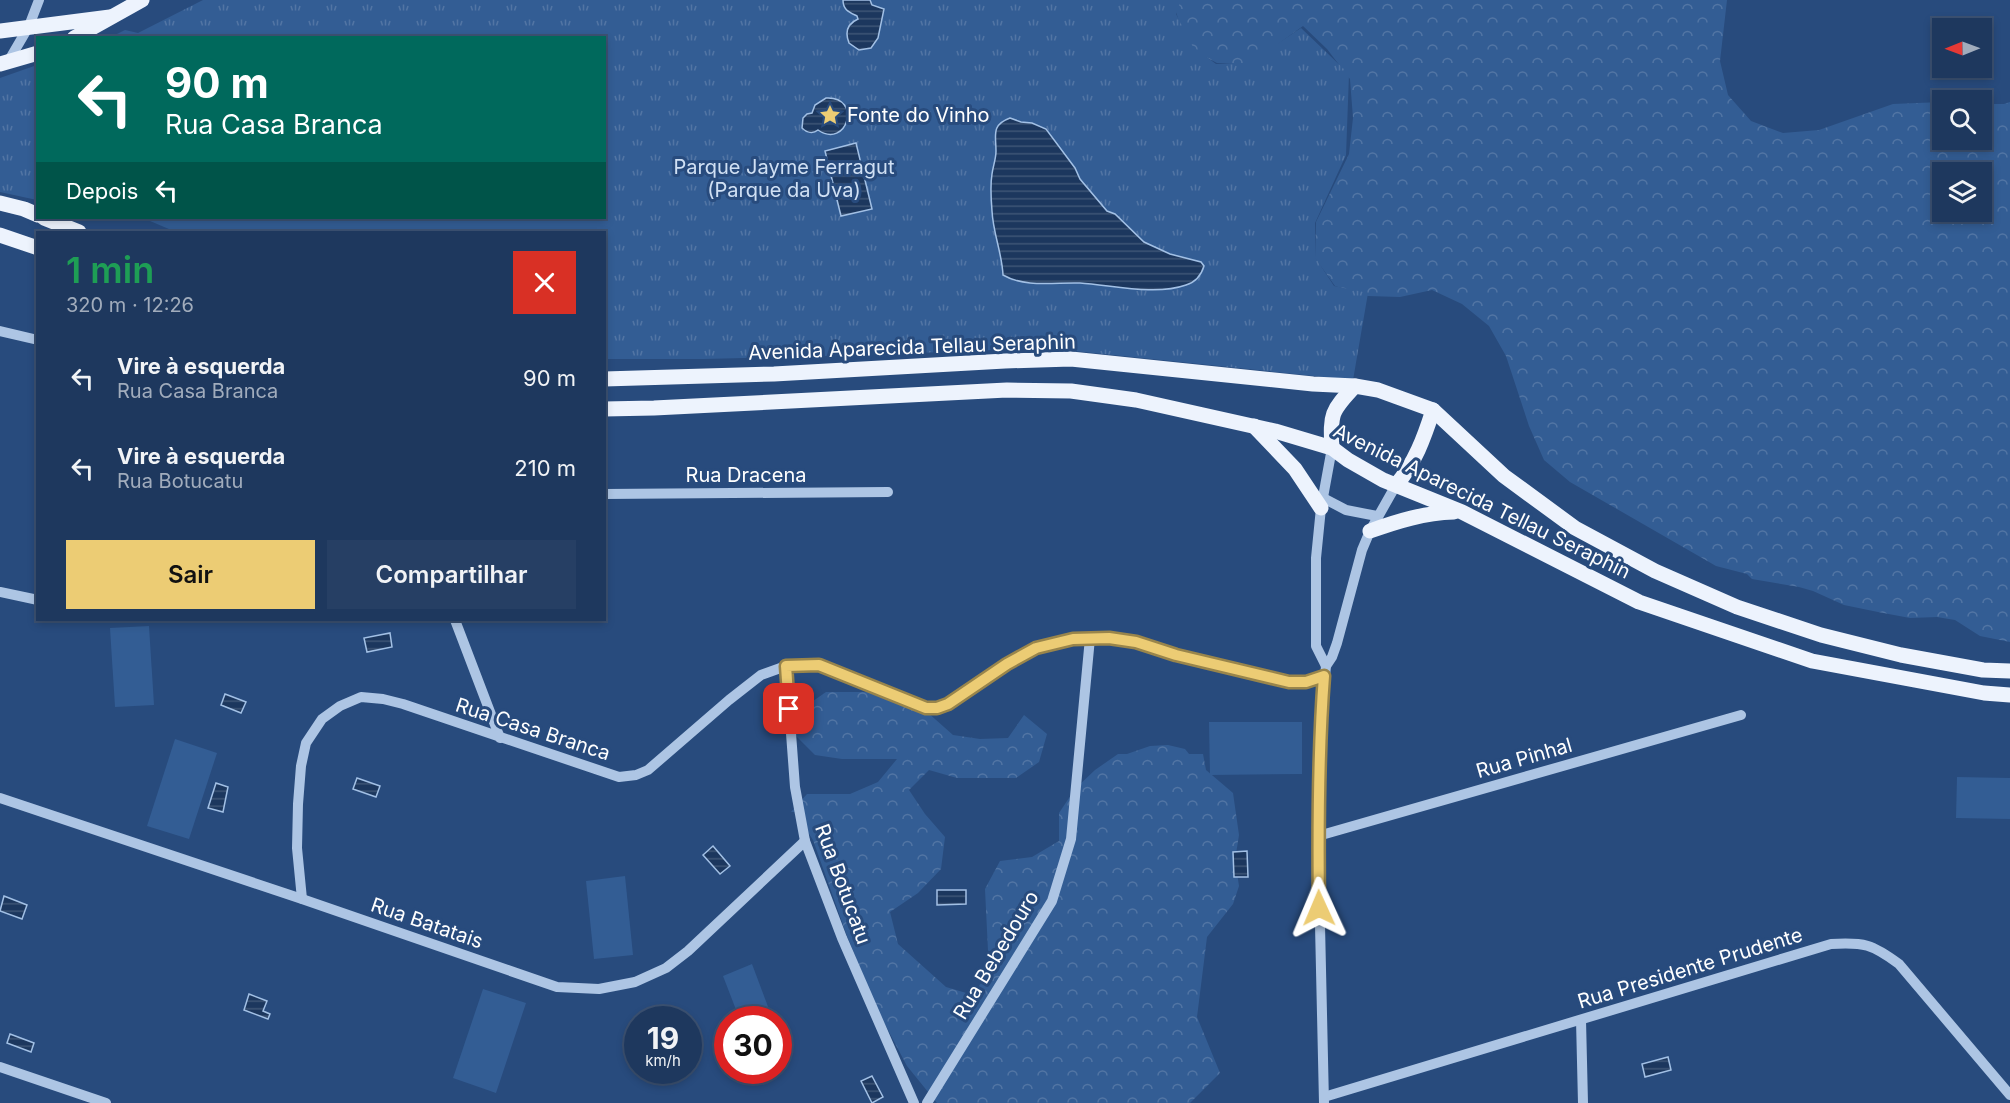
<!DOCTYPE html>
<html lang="pt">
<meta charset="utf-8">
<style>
body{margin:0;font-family:Inter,sans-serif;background:#263f64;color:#f1f3f6;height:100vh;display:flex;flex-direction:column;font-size:22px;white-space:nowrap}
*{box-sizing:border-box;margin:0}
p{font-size:20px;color:#a1acbc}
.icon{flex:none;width:33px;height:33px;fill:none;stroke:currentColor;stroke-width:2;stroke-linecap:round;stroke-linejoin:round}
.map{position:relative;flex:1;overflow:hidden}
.drawer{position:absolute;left:36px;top:231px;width:570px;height:390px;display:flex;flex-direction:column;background:#1e385e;border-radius:0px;box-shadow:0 3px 9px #0003,0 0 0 2px #3c5273}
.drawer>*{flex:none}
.hud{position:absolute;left:36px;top:36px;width:570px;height:183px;border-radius:0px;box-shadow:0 3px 9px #0003,0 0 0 2px #3c5273;background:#00695c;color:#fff;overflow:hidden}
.needle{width:39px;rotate:269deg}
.controls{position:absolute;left:1932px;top:18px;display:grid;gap:12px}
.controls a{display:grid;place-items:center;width:60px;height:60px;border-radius:0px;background:#1e385e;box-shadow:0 3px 9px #0003,0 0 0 2px #3c5273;font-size:30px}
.speed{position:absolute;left:624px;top:1006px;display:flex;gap:12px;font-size:30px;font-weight:700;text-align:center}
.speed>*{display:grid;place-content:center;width:78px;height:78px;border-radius:50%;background:#1e385e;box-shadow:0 3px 9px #0003,0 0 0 2px #3c5273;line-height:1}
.speed small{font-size:15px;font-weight:400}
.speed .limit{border:9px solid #d22;background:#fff;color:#111}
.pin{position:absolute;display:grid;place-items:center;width:51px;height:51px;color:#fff;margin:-26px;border-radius:12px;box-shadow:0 3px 9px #0006}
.me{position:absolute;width:66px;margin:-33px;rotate:359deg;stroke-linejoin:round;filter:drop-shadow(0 0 4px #0008)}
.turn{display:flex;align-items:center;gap:21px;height:126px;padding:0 30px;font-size:27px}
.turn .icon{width:78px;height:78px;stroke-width:2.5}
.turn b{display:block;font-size:42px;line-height:51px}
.then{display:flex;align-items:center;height:57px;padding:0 30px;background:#0003;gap:12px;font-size:22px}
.round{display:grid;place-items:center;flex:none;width:63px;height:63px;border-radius:0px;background:#263f64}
.summary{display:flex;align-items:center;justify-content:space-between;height:102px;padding:0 30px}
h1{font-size:36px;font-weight:600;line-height:45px;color:#1e9e55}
.button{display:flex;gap:12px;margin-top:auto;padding:12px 30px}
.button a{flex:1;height:69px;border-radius:0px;background:#eccc74;color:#111;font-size:24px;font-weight:600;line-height:69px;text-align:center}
.button a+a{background:#263f64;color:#f1f3f6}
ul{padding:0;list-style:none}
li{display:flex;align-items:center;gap:18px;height:90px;padding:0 30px}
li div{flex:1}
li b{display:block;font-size:22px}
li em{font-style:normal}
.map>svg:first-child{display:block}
.forest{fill:url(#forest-crowns);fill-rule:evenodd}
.park{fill:url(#park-tufts)}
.pitch{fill:#335d94}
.water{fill:url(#water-rules);stroke:#a2c0e5;stroke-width:1.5}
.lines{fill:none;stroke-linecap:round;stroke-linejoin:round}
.minor{stroke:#adc5e4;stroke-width:10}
.major{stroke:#edf3fd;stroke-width:15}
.route-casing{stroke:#99854b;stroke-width:15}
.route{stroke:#eccc74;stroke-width:10}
.labels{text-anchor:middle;stroke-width:6;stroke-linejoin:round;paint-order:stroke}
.poi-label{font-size:20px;fill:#fff;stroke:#284b7d;text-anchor:start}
.park-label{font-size:20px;fill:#d0e0f4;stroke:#284b7d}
.street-label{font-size:20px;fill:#fff;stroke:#284b7d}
</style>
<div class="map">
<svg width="2010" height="1103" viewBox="0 0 2010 1103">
<defs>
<pattern id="forest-crowns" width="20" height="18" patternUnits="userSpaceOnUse" patternTransform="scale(1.5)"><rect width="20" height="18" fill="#335d94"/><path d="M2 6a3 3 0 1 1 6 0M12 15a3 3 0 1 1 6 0" fill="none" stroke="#5275a4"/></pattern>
<pattern id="park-tufts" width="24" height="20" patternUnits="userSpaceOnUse" patternTransform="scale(1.5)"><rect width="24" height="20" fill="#335d94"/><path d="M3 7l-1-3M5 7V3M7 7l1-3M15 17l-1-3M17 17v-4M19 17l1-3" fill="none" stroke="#5275a4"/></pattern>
<pattern id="water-rules" width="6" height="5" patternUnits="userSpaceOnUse" patternTransform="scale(1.5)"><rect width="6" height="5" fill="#1c375e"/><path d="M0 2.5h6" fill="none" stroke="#3e5576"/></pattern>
</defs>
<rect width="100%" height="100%" fill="#284b7d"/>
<g class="forest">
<path d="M1180,0H1727L1720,61L1728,95L1751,121L1783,133L1819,130L1893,104L1942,102V140H1982V104H2004L2010,102V642L1980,636L1955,620L1937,617L1910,618L1878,612L1844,605L1813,591L1799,587L1752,579L1747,574L1716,566L1570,482L1544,460L1529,426L1506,356L1489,326L1462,304L1432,290L1400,297L1368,296L1335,286L1315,258L1316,222L1349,154L1353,118L1350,79L1327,49L1303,26L1249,65L1217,63L1188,48L1176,12ZM1942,172H1982V212H1942Z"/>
<polygon points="826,692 882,692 909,696 953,735 980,739 1008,738 1024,715 1047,734 1039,762 1016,778 957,778 929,770 909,790 925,814 945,837 941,869 918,893 890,912 898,944 946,987 973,995 989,971 985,889 1000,861 1032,857 1059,841 1059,813 1075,789 1095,770 1118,754 1127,754 1150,746 1168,745 1185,749 1189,754 1203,754 1206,770 1233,793 1239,835 1235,860 1239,886 1233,904 1207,937 1197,1017 1220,1073 1190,1103 937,1103 907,1066 879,1013 847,936 813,840 795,812 791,812 807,794 850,794 878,782 897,759 842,759 815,755 795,735 803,708"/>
</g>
<g class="park">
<polygon points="203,0 1181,0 1176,14 1193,47 1216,64 1247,64 1301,28 1349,74 1346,155 1315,223 1315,257 1334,286 1368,293 1353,380 1045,348 866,355 703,359 605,359 604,232 176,232 143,218 604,218 604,38 109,38 125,30 138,33"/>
<polygon points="37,65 38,65 37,200 0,192 0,78"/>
</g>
<g class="pitch">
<polygon points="149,626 154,705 115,707 110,628"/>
<polygon points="1209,722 1302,722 1302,774 1210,775"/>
<polygon points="175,739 217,753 189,839 147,826"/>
<polygon points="1957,777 2010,778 2010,819 1956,818"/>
<polygon points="625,876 633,955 594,959 586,881"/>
<polygon points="752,964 773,1020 740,1020 723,976"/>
<polygon points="483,989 526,1003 496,1093 453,1078"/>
</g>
<g class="water">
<path d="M843,0H870L872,5L884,9L878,38L871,48L859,50L849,43C845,33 847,24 858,19L857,16C849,12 843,10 843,0Z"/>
<path d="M826,98C863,96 847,150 818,130C813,134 807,133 802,128L803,118L807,114L812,113L815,105Z"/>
<path d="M1010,118L1021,122L1032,123L1046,129L1075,168L1080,179L1107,211L1115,214L1144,242L1170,254L1201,262L1204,266C1201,276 1196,282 1186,285C1155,296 1112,285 1080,283C1056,282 1025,288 1003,275C1002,253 993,233 992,211C991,199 990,186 992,174C993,166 996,159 996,151C996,135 991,125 1010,118Z"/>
<polygon points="856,143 872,209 841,216 825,151"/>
<polygon points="390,633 392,647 367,652 364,638"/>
<polygon points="225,694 246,702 241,713 221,705"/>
<polygon points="357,778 380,786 376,797 353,789"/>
<polygon points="216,783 228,787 223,812 208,808"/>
<polygon points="713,846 730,866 720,874 703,855"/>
<polygon points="1247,851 1248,877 1234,877 1233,852"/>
<polygon points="937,890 966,890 966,904 937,905"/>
<polygon points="4,896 27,905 22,919 0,911"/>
<polygon points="249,994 267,1001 263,1011 270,1014 268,1019 244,1010"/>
<polygon points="10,1034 34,1043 31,1052 7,1043"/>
<polygon points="1668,1057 1671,1070 1645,1077 1642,1064"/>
<polygon points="872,1076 883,1097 872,1103 861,1081"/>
</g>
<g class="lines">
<g class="minor">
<polyline points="8,62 29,26 39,0"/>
<polyline points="0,331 38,340"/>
<polyline points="604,494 888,492"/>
<polyline points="1323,498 1346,510 1377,516"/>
<polyline points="0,592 38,600"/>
<polyline points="455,620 500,738"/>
<polyline points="786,666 795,787 805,841 842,938 914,1103"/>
<polyline points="1326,666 1316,646 1316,558 1321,508 1332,448"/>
<polyline points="0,798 302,899 557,987 599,989 635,982 666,968 688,951 805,841"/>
<polyline points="1318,836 1741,715"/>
<polyline points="302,899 297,848 298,804 301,766 306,743 322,719 340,706 361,697 383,699 403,704 619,777 636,775 648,770 729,700 761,675 786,666 819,665 926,708 937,708 948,704 1007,664 1037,648 1073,639 1109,637 1136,643 1176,655 1289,682 1306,682 1325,676"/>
<polyline points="1581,1020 1583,1103"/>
<polyline points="0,1067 106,1103"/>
<path d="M1324,1097L1831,944C1864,942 1872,944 1899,964L2010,1095"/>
<polyline points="927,1103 1052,901 1071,839 1090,638"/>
<polyline points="1324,1103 1318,836 1320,727 1326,666 1332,657 1337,643 1362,550 1370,531 1396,485"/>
</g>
<g class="major">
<polyline points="0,31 110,17"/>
<polyline points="74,38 142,0"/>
<polyline points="0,64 38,53"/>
<polyline points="0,203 24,209 38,215"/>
<polyline points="44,218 79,232"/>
<polyline points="0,235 38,248"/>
<polyline points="604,379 774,374 1005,361 1071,359 1313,384 1355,386 1378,390 1433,410 1504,476 1575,528 1655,571 1737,607 1821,635 1901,655 1983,670 2010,671"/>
<polyline points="604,409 654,408 1007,390 1071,391 1136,400 1275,431 1332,448 1348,460 1383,480 1462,512 1639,602 1812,661 1984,693 2010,695"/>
<polyline points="1254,426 1295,469 1321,508"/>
<path d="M1332,448C1330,414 1331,411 1355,386"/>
<path d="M1396,485C1415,463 1424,438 1433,410"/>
<path d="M1370,531C1398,521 1424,513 1454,512"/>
</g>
</g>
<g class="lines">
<defs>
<path id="route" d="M789,709L786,666L819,665L926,708H937L948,704L1007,664L1036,648L1073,639L1109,638L1136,642L1176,655L1289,682H1306L1324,676C1318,753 1318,830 1319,908"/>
</defs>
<use href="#route" class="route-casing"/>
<use href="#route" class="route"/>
</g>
<defs>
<symbol id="sight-bare" viewBox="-9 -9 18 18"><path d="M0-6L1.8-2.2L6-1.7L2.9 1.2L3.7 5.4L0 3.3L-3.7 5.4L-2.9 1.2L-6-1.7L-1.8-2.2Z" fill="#eccc74" stroke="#284b7d" stroke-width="2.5" paint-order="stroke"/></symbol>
</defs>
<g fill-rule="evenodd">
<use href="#sight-bare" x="815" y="100" width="30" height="30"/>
</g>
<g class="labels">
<g class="poi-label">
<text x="847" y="122">Fonte do Vinho</text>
</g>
<g class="park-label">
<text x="784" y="174">Parque Jayme Ferragut<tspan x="784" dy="23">(Parque da Uva)</tspan></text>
</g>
<g class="street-label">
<text transform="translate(912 347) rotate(-2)" y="7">Avenida Aparecida Tellau Seraphin</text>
<text x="746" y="482">Rua Dracena</text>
<text transform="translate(1482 501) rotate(26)" y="7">Avenida Aparecida Tellau Seraphin</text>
<text transform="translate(533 729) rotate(18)" y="7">Rua Casa Branca</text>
<text transform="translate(1524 758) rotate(-16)" y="7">Rua Pinhal</text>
<text transform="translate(843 884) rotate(70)" y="7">Rua Botucatu</text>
<text transform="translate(427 923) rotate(19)" y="7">Rua Batatais</text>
<text transform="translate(996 955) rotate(-59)" y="7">Rua Bebedouro</text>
<text transform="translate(1690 968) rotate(-17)" y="7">Rua Presidente Prudente</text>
</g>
</g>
</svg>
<div class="controls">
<a><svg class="needle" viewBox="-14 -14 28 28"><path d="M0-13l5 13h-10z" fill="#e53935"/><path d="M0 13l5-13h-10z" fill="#a1acbc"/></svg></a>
<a><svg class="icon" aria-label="search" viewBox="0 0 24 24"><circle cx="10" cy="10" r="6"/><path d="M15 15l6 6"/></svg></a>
<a><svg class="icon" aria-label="layers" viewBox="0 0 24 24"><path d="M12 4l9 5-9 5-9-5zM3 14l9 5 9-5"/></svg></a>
</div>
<div class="speed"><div>19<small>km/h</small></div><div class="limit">30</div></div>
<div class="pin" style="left:789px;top:709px;background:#d93025"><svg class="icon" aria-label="arrive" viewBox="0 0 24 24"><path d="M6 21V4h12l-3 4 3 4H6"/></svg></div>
<svg class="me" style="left:1319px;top:908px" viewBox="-20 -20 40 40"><path d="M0-17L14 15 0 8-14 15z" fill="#eccc74" stroke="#fff" stroke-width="4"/></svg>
<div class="hud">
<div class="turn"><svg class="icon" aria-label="left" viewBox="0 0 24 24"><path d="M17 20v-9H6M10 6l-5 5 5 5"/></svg><div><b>90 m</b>Rua Casa Branca</div></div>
<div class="then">Depois<svg class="icon" aria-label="left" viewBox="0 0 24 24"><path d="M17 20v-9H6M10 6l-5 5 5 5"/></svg></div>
</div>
<section class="drawer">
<div class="summary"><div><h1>1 min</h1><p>320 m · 12:26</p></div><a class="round" style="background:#d93025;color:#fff"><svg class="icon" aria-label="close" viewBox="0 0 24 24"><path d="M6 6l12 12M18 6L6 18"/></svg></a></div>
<ul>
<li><svg class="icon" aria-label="left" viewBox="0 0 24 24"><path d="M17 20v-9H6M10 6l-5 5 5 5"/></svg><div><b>Vire à esquerda</b><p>Rua Casa Branca</p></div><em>90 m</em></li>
<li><svg class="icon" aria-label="left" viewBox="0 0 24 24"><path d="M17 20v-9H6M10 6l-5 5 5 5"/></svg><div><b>Vire à esquerda</b><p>Rua Botucatu</p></div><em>210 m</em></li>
</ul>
<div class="button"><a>Sair</a><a>Compartilhar</a></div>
</section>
</div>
